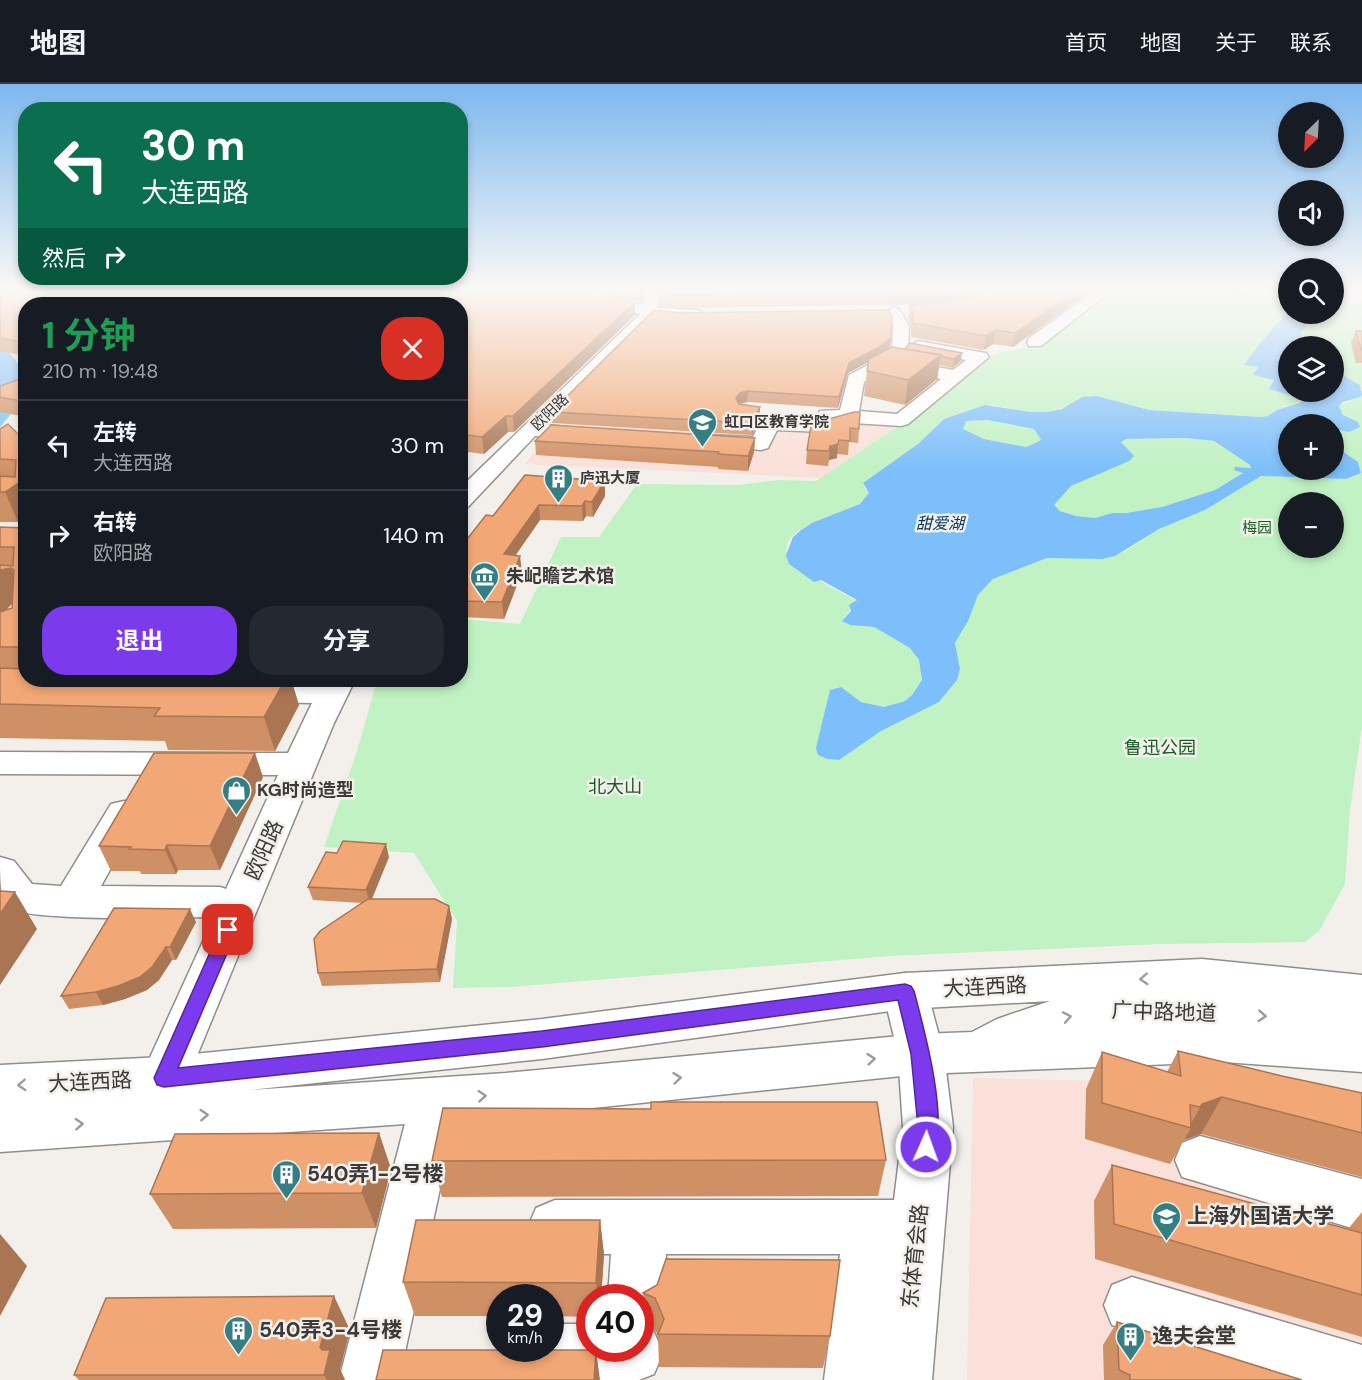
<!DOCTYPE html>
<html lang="zh">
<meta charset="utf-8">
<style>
body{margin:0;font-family:"DM Sans","Noto Sans SC",sans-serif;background:#242831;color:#f1f3f6;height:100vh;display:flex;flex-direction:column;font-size:22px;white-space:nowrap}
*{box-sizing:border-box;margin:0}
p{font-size:20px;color:#9ea1a6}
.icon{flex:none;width:33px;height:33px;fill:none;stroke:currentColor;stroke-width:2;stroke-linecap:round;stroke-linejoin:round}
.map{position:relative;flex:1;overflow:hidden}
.side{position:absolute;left:18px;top:213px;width:450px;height:390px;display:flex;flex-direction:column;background:#171b24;border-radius:24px;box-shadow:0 3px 9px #0003}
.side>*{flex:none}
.top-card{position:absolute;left:18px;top:18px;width:450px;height:183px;border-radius:24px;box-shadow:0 3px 9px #0003;background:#0b6e4f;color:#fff;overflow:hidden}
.needle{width:39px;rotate:204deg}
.buttons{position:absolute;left:1278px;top:18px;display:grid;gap:12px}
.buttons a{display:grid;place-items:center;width:66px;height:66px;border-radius:50%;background:#171b24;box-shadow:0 3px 9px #0003;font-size:30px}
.speed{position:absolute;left:486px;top:1200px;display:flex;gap:12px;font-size:30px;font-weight:700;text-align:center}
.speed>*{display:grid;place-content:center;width:78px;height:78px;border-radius:50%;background:#171b24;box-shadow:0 3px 9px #0003;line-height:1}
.speed small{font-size:15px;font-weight:400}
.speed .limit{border:9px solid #d22;background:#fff;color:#111}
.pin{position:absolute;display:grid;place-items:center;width:51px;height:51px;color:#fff;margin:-26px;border-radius:12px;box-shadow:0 3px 9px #0006}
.me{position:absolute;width:66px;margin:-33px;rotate:2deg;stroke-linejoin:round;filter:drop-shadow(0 0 4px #0008)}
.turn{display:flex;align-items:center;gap:21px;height:126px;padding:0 24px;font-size:27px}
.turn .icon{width:78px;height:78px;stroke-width:2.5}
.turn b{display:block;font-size:42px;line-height:51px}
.then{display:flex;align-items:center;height:57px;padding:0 24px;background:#0003;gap:12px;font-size:22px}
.round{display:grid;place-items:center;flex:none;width:63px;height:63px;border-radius:24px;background:#242831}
.head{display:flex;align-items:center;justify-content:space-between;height:102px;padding:0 24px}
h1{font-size:36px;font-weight:700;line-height:45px;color:#1e9e55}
.button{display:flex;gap:12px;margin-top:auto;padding:12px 24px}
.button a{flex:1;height:69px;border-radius:24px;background:#7c3aed;color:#fff;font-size:24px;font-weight:700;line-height:69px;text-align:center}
.button a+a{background:#242831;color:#f1f3f6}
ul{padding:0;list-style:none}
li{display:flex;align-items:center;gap:18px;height:90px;padding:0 24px;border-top:2px solid #363941}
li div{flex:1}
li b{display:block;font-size:22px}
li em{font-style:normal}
header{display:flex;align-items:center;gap:36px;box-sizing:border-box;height:84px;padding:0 30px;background:#171b24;border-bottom:2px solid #363941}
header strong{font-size:28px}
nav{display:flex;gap:33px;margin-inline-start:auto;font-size:21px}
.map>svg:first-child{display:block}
.education{fill:#fae0d9}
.green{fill:#c0f2c3;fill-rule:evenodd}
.water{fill:#7cbffa;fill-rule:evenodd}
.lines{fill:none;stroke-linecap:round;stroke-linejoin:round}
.minor-casing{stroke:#908e8a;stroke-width:3}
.major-casing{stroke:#908e8a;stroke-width:3}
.minor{fill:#fff;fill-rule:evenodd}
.major{fill:#fff;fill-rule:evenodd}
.wall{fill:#d09065;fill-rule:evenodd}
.shaded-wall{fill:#a97553}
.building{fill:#f2a776;stroke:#a97553;stroke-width:1.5}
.oneway{stroke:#9d9c9c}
.route{fill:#7c3aed;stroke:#51269a;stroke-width:1.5}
.labels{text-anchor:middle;stroke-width:5;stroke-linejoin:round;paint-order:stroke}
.far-street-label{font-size:15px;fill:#3b3a39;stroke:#f3f0ec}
.far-poi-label{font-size:15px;font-weight:bold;fill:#3b3a39;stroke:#f3f0ec;text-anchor:start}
.far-park-label{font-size:15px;fill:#175d25;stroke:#f3f0ec}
.far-water-label{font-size:16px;font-style:italic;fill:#063b60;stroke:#f3f0ec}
.poi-label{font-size:18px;font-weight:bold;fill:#3b3a39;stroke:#f3f0ec;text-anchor:start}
.park-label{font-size:18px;fill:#175d25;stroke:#f3f0ec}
.near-street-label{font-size:21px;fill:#3b3a39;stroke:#f3f0ec}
.near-poi-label{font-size:21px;font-weight:bold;fill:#3b3a39;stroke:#f3f0ec;text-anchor:start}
</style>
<header>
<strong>地图</strong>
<nav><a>首页</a><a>地图</a><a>关于</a><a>联系</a></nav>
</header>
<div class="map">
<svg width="1362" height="1296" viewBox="0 0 1362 1296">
<rect width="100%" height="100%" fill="#f3f0ec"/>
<g class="education">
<polygon points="594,307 734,331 898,342 821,394 524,380"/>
<polygon points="973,994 1250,1000 1362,1018 1362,1296 967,1296"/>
</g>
<g class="green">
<path d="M1118,206H1288V228L1261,258L1245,280L1258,283L1254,291L1274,296L1269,305L1299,314L1302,317L1277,326L1268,332L1260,333L1149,326L1097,312L1077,315L1068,322L1047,328H1031L991,321L944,335L918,360L863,399L864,403L869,409C867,412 864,417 861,420C843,435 772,437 789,480L857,517L842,537L850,541L874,543L910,564L919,576L922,596L912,611L905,617L884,623L860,618L840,603L830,606L818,671L827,675L839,676L881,647L939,618L957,596L960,585L955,559L963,547L978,511L993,495L1047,474L1124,468L1159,445L1205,426L1261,392L1346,395L1361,389L1358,378L1334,361V345L1341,347L1358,338L1343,331L1339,322L1362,311V642L1350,726L1345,800L1319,847L1305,858L1160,860L890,872L510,903L453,904L457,837L414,769L324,763L358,664L377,596H460L461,535L520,540L561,453H599L637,400L738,401L779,396L816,397L898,342L997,269L1043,260ZM1288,418H1334V464H1288Z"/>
<path d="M1336,218L1362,219V305L1360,301L1334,286V279L1337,278L1334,262L1304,260L1301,249C1309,236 1318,230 1334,230Z"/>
<polygon points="988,336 1034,345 1041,356 1026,363 984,355 962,345 966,337"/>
<polygon points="1185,354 1214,357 1250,381 1252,385 1235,383 1243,389 1215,406 1162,423 1126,429 1112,429 1095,434 1076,432 1060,427 1053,421 1071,402 1133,372 1121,358 1126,355"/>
</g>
<g class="water">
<path d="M1288,228L1322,230L1314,233L1301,249L1304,260L1315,262H1288V308H1334V286L1360,301L1362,311L1360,313L1343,318L1339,322L1343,331L1358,338L1360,343L1349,348L1334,345V340H1288V386H1334V361L1358,378L1361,389L1346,395L1261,392L1205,426L1159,445L1115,472L1102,475L1047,474L993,495L978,511L968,537L955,559L960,585L957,596L939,618L881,647L839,676L827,675L818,671L816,664L830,606L841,603L861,618L884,623L905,617L912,611L922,596L919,576L910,564L874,543L850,541L842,537L851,527L849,521L857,516L821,496L814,498L789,480L786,471L793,453L801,446L812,439L860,420L869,409L863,399L918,360L944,335L985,321L1031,328H1047L1062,325L1082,313L1097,312L1149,326L1260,333L1268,332L1277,326L1299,319L1302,317L1299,314L1269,305L1274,296L1253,291L1258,283L1244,281L1261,258ZM988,336L1034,345L1041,356L1026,363L984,355L963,345L966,337ZM1185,354L1214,357L1250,381L1251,384L1235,383L1234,386L1243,389L1215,406L1162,423L1126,429H1112L1095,434L1076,432L1060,427L1054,421L1071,402L1129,377L1134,372L1121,358L1126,355Z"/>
<path d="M0,261C15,272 21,283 26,301L11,330L0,343Z"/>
</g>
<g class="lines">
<defs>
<g id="minor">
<polygon points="551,206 577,206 642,221 647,207 654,206 659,210 657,224 698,226 706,231 698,236 653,233 547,341 596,346 599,350 596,354 589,356 535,352 468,423 460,425 460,404 640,230 553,209"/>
<polygon points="1096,206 1112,206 1041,262 1029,262 1027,258 1029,254"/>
<path d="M894,223L899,225L909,242L908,265L899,276L953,286L966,276L912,266L910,262L918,257L980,268L986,269L989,273L908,340L901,342L853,339L841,344L823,348L777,346L768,364L761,366L702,361L699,357L702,353L709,351L753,353L762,335L769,333L821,336L817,331L820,327L840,326L849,291L881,274L892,264L893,242L886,228ZM889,284L895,285L941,295L897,330L859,327L864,298Z"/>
<path d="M325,596H355L334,639L180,1013L173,1028L156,1035L139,1028L132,1013L214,833C181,833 22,839 5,822C0,812 0,786 0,773L14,777L32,800L61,802L111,720L124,717L137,720L142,729L101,802L220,803L226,805L278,691L0,690V668L288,669L312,619L252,618L241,616L236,609L241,602L252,600H322Z"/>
<polygon points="905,889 921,894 927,907 944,970 953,1043 932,1296 824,1296 840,1170 666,1170 664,1214 656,1234 640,1240 640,1214 608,1214 611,1170 555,1170 536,1162 528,1143 536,1124 555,1116 894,1116 903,1043 898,970 883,907 889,894"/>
<polygon points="435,994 452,1001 459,1016 399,1296 339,1296 411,1016 418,1001"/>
<polygon points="1200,1052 1362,1095 1362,1147 1182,1093 1175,1076 1182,1059"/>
<polygon points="1132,1193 1362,1261 1362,1296 1282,1296 1112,1241 1104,1221 1112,1201"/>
<polygon points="550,1240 590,1240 590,1264 640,1264 640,1243 654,1248 663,1269 654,1290 639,1296 541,1296 529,1291 520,1270 523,1264 550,1264"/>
</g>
<path id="major" d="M1202,875L1362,891V988L1224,978L921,990L506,1033L0,1068V981L164,973L542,935L905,889ZM1050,917L997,935L972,948L921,950L506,989L249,1006L542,975L905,925Z"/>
</defs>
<use href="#minor" class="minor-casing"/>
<use href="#major" class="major-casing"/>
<use href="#minor" class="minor"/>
<use href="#major" class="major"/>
</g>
<g class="wall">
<polygon points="0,206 584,206 635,218 635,231 514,348 508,348 484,370 460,367 460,220 26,220 26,272 0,267"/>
<polygon points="587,206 646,206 641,218"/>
<polygon points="656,206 980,206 976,211 936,218 894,221 679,224 660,223 660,209"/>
<polygon points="992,206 1092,206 1013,263 993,260 984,266 911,253 911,242 908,234 909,221 938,219 990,208"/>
<polygon points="1202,206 1254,206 1249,213"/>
<polygon points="1356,247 1362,247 1362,279 1356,279 1351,259"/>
<polygon points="910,259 961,277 952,284 939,281 937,295 905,321 864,312 868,278 848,289 838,324 747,318 739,320 739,321 760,323 760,334 752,351 552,339 551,328 890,263 887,266 905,265"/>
<polygon points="26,293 26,333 0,328 0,302"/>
<polygon points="812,336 859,345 858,359 849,358 848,371 837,370 837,374 829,376 828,382 806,380 807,366"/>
<polygon points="0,345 26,358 18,438 0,438"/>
<polygon points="755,354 754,368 748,387 718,385 718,383 536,371 535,357"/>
<polygon points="525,391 605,412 593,433 586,432 583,437 540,436 515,472 522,488 504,535 460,533 460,464 493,432"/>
<path d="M0,443L26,444V596H312L311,598H292L299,621L275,667L168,666L165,657L0,654ZM12,520V524L6,526Z"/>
<polygon points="263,693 220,786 178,786 176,790 141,790 140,787 111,787 99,762"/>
<polygon points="389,773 371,815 449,822 452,835 440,898 322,902 318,889 362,819 313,816 308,803"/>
<polygon points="196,838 176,876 172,876 159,896 147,906 125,915 103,921 69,925 61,912"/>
<polygon points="1178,967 1282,992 1362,1009 1362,1093 1201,1050 1184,1056 1170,1080 1085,1055 1086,1005 1102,968 1167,988"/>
<polygon points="379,1049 391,1085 376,1144 173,1145 150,1110"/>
<polygon points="886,1076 878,1112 442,1113 432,1077"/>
<polygon points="1112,1081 1348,1145 1362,1128 1362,1253 1095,1175 1094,1117"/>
<polygon points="600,1136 604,1171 601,1214 590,1214 590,1233 550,1232 550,1214 500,1214 500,1232 415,1232 403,1198"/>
<polygon points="643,1209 830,1252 823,1284 659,1283 658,1253 656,1247 645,1242"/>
<polygon points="1117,1238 1302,1296 1104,1296 1103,1261"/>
<polygon points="350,1246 340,1285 345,1296 79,1296 74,1291"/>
</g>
<g class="shaded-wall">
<polygon points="640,206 646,206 641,218"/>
<polygon points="922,206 980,206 976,211 936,218 894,221 896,208"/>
<polygon points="1077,206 1092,206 1013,263 1015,249"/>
<polygon points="635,218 635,231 514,348 513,332"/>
<polygon points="996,246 993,260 984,266 986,252"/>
<polygon points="891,253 890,263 880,272 848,289 838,324 839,313 849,279"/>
<polygon points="962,269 961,277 952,284 954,275"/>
<polygon points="941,271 937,295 905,321 908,296"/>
<polygon points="748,307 747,318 739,320 735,325 736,314 740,309"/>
<polygon points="760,323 760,334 752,351 752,339"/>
<polygon points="506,332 508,348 484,370 482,353"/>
<polygon points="755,354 754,368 748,387 748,372"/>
<polygon points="838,360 837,374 829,376 830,362"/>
<polygon points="26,394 26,432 18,438 5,408"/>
<polygon points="605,397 605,412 593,433 592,418"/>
<polygon points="585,417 586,432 583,437 582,422"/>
<polygon points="539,421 540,436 506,485 504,470"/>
<polygon points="520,472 522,488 504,535 502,518"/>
<polygon points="11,484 26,515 14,517 0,533 0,486"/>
<polygon points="285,596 291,596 299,621 275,667 264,633"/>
<polygon points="255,669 263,693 220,786 210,762"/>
<polygon points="386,760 389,773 370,820 366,806"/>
<polygon points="167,761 178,786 176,790 165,766"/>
<polygon points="15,808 37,845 0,901 0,830"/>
<polygon points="449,822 452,835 440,898 437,885"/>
<polygon points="190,825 196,838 176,876 170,863"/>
<polygon points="166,863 172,876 159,896 147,906 125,915 103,921 96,908"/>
<polygon points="1222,1013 1201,1050 1184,1056 1191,1044 1189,1043 1202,1020"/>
<polygon points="379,1049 391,1085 376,1144 362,1109"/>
<polygon points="600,1136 604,1171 601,1214 598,1214 596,1199"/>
<polygon points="0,1150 27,1182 0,1232"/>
<polygon points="334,1212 350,1246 340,1285 345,1296 327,1296 324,1291 320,1263"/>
<polygon points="596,1266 600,1296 594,1296"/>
</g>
<g class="building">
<polygon points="0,206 584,206 635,218 513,332 506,332 482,353 460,350 460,220 26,220 26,259 0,254"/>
<polygon points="660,206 922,206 896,208 679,211 659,210"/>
<polygon points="992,206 1077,206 1015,249 996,246 986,252 913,239 913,228 909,221 938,219 990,208"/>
<polygon points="654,226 679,229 889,226 892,233 891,253 881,262 849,279 839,313 748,307 740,309 736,314 739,320 760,323 752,339 551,328"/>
<polygon points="1356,247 1362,247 1362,266 1361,266"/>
<polygon points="910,259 962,269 954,275 940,272 941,271 905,265"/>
<polygon points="892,263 941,271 908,296 867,287 869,275"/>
<polygon points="26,293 26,318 0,313 0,302"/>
<polygon points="854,328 860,328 859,345 850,344 850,357 839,356 838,360 830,362 829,367 807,366 812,336 825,336"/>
<polygon points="8,340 26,358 26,394 5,408 0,408 0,392 15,393 16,376 0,375 0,345"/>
<polygon points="551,341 755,354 748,372 718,370 719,368 535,357"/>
<polygon points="525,391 605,397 592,418 585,417 582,422 539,421 504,470 520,472 502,518 460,517 460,464 486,431 493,432"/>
<polygon points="0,443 26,444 26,563 0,563 0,528 12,524 14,486 11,484 0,486 0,481 13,482 14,463 0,463"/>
<polygon points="0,584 26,585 26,596 285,596 264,633 154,632 160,624 0,620"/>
<polygon points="154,669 255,669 210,762 167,761 165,766 129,765 131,763 99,762"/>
<polygon points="343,757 386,760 366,806 308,803 326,768 337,769"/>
<polygon points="0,807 15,808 0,830"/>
<polygon points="368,815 435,815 449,822 437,885 318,889 314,855 320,847"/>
<polygon points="114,824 190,825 170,863 166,863 152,883 140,893 118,902 96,908 61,912"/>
<polygon points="1178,967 1282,992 1362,1009 1362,1049 1222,1013 1202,1020 1200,1023 1190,1021 1191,1044 1102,1019 1102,968 1181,992"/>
<polygon points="651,1018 877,1018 886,1076 432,1077 443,1024 651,1025"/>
<polygon points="379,1049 362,1109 150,1110 175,1050"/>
<polygon points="1112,1081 1362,1149 1362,1211 1114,1140"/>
<polygon points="416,1136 600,1136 596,1199 403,1198"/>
<polygon points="666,1175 840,1176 830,1252 658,1250 664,1235 655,1214 643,1209 657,1201"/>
<polygon points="334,1212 320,1263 322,1266 330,1266 324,1291 74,1291 106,1214"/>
<polygon points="1117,1238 1302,1296 1130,1296 1130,1291 1119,1286"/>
<polygon points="383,1266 596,1266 594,1296 376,1296"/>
</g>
<defs><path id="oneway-chevron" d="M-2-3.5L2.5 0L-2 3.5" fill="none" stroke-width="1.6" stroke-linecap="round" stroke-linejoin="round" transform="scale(1.5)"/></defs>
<g class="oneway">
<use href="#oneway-chevron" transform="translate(1144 895) rotate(177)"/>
<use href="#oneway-chevron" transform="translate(1262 932) rotate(4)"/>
<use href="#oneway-chevron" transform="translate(1067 933) rotate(-11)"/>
<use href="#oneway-chevron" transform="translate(871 975) rotate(-6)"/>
<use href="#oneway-chevron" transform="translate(677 994) rotate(-6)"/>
<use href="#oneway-chevron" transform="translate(22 1001) rotate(177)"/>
<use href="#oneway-chevron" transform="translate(482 1012) rotate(-4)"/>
<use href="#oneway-chevron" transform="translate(204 1031) rotate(-4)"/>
<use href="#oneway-chevron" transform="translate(79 1040) rotate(-4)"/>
</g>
<linearGradient id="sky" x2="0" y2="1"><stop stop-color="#7db8ef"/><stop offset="0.53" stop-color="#faf8f6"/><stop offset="1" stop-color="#faf8f6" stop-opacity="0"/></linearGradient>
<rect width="1362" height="388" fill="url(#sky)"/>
<path class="route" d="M228,839L234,841L237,846L178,984L542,947L905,900L911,902L914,907C924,945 949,1035 933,1070L926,1073L919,1070L916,1063L918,1043L911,970L898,916L542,963L164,1003L157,1001L154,994L220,846L222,841Z"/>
<defs>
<symbol id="school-pin" viewBox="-11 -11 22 30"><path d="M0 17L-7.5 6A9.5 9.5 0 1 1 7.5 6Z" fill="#357e84" stroke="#f3f0ec"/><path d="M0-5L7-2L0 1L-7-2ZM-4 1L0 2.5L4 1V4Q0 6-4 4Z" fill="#fff"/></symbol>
<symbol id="building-pin" viewBox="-11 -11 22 30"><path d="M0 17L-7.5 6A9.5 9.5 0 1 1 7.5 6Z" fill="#357e84" stroke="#f3f0ec"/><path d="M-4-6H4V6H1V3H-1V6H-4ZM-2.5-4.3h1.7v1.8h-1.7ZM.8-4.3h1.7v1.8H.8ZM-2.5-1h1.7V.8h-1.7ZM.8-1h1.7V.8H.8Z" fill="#fff"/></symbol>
<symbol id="museum-pin" viewBox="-11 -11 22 30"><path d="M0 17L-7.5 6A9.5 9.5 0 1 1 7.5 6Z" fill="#357e84" stroke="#f3f0ec"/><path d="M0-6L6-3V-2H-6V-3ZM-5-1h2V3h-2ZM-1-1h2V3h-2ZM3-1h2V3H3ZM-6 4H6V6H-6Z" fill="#fff"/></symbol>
<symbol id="shop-pin" viewBox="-11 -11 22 30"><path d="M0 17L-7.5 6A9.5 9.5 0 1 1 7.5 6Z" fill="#357e84" stroke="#f3f0ec"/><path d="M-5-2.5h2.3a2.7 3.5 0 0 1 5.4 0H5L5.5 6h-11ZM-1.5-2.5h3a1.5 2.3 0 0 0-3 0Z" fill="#fff"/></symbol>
<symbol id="university-pin" viewBox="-11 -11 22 30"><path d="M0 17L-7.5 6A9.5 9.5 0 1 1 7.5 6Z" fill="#357e84" stroke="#f3f0ec"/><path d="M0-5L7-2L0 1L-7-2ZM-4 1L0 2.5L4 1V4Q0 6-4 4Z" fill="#fff"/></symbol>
</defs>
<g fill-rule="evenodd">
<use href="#school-pin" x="686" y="322" width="33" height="45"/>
<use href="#building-pin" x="542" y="378" width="33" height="45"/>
<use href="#museum-pin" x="468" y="476" width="33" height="45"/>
<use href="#shop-pin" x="220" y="690" width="33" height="45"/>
<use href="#building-pin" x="270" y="1074" width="33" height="45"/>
<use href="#university-pin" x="1150" y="1116" width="33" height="45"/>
<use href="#building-pin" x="222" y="1230" width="33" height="45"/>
<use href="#building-pin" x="1114" y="1236" width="33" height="45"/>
</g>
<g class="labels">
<g class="far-street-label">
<text transform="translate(550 328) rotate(-44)" y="5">欧阳路</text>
</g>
<g class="far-poi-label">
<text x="724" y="343">虹口区教育学院</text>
<text x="580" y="399">庐迅大厦</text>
</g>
<g class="far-park-label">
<text x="1257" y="449">梅园</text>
</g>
<g class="far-water-label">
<text x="940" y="445">甜爱湖</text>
</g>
<g class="poi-label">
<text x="506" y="498">朱屺瞻艺术馆</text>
<text x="257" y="712">KG时尚造型</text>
</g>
<g class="park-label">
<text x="1160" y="670">鲁迅公园</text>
<text x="615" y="709">北大山</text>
</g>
<g class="near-street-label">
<text transform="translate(264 766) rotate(-66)" y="7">欧阳路</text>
<text transform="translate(985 903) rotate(-3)" y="7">大连西路</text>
<text transform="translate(1164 928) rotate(2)" y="7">广中路地道</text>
<text transform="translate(90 998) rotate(-3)" y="7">大连西路</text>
<text transform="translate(915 1172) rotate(-84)" y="7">东体育会路</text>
</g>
<g class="near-poi-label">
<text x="307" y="1097">540弄1-2号楼</text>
<text x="1187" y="1139">上海外国语大学</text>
<text x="259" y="1253">540弄3-4号楼</text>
<text x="1152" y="1259">逸夫会堂</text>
</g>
</g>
</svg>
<div class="buttons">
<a><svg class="needle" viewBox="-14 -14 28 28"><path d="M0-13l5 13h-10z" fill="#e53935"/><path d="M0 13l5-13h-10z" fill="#9ea1a6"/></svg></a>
<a><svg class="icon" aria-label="sound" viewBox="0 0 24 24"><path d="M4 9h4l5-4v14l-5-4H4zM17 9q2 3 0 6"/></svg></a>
<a><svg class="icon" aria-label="search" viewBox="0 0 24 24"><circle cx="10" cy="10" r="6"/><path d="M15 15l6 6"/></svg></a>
<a><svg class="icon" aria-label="layers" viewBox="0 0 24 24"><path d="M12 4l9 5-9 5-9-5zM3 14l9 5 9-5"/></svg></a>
<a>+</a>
<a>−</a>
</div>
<div class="speed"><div>29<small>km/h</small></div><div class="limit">40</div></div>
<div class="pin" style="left:228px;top:846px;background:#d93025"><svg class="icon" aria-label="arrive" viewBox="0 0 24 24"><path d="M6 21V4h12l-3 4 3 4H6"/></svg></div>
<svg class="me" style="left:926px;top:1063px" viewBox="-20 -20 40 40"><circle r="17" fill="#7c3aed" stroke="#fff" stroke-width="3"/><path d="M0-11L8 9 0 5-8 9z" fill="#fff"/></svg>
<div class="top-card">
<div class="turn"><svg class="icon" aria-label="left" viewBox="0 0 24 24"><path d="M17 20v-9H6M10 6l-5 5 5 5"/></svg><div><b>30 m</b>大连西路</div></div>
<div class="then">然后<svg class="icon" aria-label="right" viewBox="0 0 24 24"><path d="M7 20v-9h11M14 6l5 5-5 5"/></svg></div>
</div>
<section class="side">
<div class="head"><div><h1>1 分钟</h1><p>210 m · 19:48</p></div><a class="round" style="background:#d93025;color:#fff"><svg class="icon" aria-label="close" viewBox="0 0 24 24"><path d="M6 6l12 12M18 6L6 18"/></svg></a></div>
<ul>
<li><svg class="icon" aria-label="left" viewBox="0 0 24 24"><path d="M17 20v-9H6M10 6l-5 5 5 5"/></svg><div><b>左转</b><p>大连西路</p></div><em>30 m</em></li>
<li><svg class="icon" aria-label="right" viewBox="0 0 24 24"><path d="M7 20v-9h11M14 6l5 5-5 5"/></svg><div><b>右转</b><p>欧阳路</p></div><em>140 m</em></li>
</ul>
<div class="button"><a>退出</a><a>分享</a></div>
</section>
</div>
